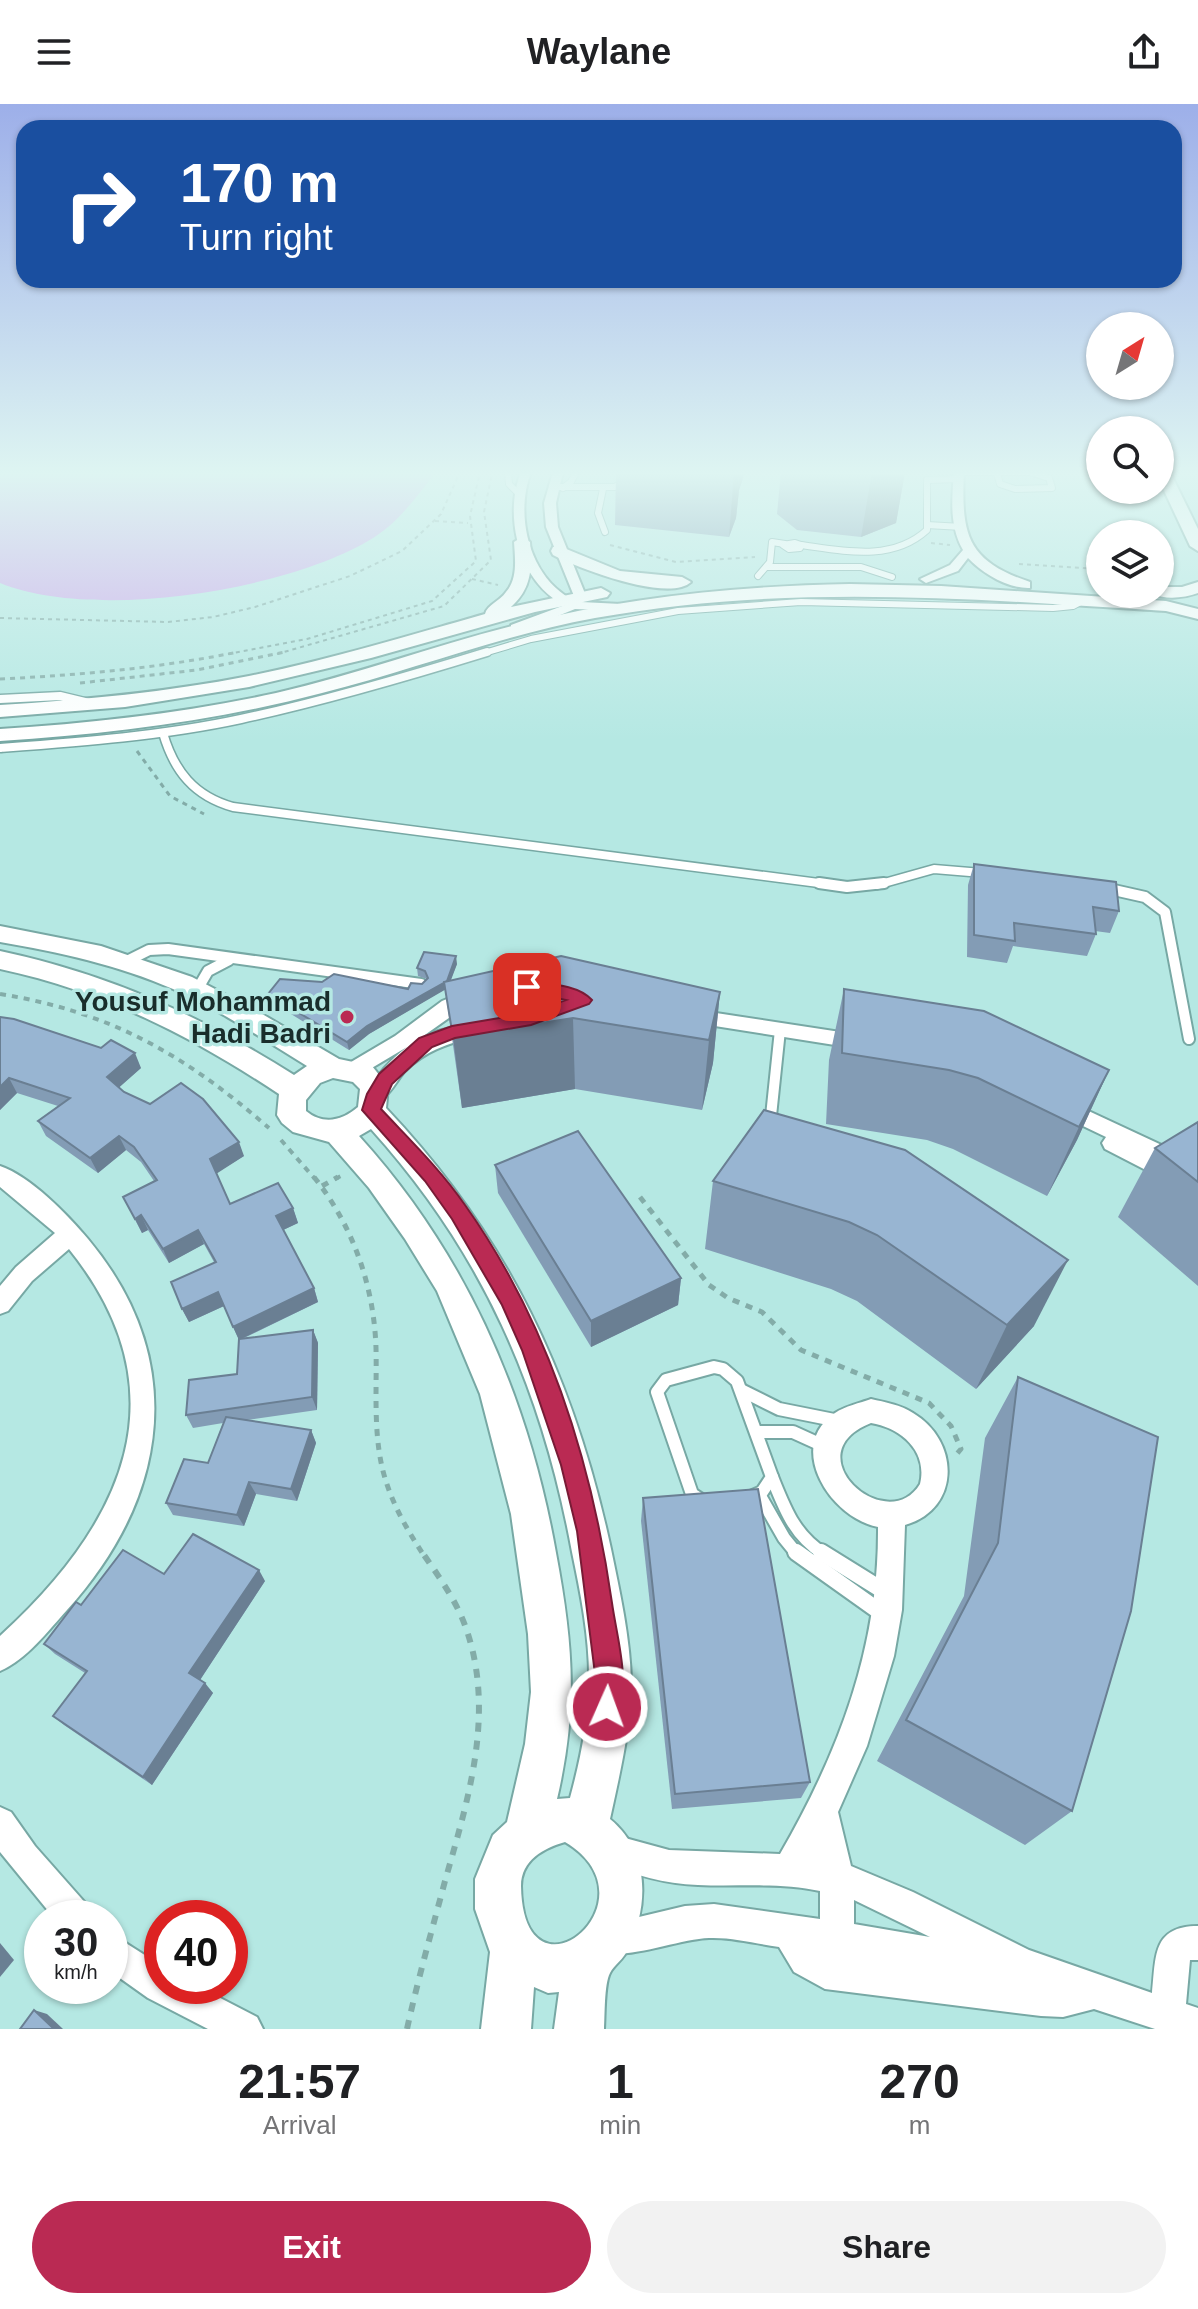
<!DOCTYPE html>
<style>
body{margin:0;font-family:Arial,sans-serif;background:#f2f2f2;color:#202124;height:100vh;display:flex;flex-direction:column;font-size:30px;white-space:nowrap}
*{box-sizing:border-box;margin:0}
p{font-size:26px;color:#757577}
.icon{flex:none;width:44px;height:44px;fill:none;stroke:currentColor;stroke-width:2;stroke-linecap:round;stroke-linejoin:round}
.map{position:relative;height:1925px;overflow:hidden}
.drawer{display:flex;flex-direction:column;background:#fff;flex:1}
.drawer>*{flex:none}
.guide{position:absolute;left:16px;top:16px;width:1166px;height:168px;border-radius:24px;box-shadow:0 2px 6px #0004;background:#1a4fa0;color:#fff;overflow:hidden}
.needle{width:52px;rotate:37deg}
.buttons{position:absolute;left:1086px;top:208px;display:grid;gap:16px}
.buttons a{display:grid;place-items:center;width:88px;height:88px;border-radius:50%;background:#fff;box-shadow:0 2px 6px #0004;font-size:40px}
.speed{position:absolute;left:24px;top:1796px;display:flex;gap:16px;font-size:40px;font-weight:700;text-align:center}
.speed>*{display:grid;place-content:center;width:104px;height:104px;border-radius:50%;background:#fff;box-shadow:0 2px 6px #0004;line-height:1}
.speed small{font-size:20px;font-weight:400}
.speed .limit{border:12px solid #d22;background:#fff;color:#111}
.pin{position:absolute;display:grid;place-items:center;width:68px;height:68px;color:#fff;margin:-34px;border-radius:16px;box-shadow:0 4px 12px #0006}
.me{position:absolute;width:88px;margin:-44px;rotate:2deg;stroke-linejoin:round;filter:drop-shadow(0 0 6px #0008)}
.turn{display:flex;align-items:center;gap:28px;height:168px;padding:0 32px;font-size:36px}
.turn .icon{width:104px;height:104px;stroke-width:2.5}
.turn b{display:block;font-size:56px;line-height:68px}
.eta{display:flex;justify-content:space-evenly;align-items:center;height:136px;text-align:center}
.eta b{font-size:48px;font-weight:800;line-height:56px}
.button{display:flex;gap:16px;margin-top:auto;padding:16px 32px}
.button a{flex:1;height:92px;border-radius:48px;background:#ba2a53;color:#fff;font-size:32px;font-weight:800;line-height:92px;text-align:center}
.button a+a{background:#f2f2f2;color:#202124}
header{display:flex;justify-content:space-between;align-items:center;height:104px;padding:0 32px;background:#fff;font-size:36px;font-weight:800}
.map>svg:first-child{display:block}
.water{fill:#cda8eb}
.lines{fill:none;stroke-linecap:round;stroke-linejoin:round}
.lane-far4-casing{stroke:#77a8a4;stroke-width:8}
.lane-far3-casing{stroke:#77a8a4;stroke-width:11}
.lane-far2-casing{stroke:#77a8a4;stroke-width:14}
.lane-far1-casing{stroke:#77a8a4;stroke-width:16}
.lane-casing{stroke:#77a8a4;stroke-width:20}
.street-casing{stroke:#77a8a4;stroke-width:4}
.secondary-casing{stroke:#77a8a4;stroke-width:4}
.path-far4{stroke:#83aca8;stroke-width:2;stroke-dasharray:4 4;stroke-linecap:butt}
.path-far3{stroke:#83aca8;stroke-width:3;stroke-dasharray:5 5;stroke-linecap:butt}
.path-far2{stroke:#83aca8;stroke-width:4;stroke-dasharray:6 6;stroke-linecap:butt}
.path-far1{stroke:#83aca8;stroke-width:5;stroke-dasharray:7 7;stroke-linecap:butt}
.path{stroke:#83aca8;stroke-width:6;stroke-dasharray:9 9;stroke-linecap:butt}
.lane-far4{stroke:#fff;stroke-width:6}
.lane-far3{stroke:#fff;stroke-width:8}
.lane-far2{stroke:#fff;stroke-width:10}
.lane-far1{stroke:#fff;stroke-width:12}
.lane{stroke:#fff;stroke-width:16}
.street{fill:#fff;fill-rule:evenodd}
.secondary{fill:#fff;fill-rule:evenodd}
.wall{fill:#839cb5}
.shaded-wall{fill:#6a7f93}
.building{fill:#98b5d2;stroke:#6a7f93;stroke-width:2}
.route{fill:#ba2a53;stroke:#791b36;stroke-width:2}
.poi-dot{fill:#ba2a53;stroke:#b5e8e3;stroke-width:3}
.labels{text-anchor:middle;stroke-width:7;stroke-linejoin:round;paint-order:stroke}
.poi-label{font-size:28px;font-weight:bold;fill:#192d2b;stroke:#b5e8e3;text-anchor:end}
</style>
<header><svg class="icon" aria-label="menu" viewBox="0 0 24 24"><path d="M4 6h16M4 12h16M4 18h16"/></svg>Waylane<svg class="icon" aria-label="share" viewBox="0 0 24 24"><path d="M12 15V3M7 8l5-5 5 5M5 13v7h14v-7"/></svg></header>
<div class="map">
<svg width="1198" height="1925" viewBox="0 0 1198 1925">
<rect width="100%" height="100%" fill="#b5e8e3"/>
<path class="water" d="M6,368H436C416,393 397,421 368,437C282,487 94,517 0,479V372Z"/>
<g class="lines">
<defs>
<g id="lane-far4">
<polyline points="508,368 509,380 518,389"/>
<polyline points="959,368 1029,368"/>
<polyline points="997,369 1000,380 1015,385 1052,384 1049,374 1030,368"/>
<polyline points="553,383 615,383 621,379 624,368"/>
<polyline points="563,384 571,378 576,368"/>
<polyline points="603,385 598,409 605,428"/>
<polyline points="927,421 962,423"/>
<polygon points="795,439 801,441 800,444 789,445 783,441"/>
<path d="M801,441C844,447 892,458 927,426V376L958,375"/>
<polyline points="767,463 861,463 892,473"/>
<polyline points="758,472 770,458 772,438 785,440"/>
<polyline points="481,550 531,535 678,507 801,498 1053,504 1073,502 1084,496"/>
</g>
<g id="lane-far3">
<polyline points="0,595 60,592 89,599"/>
<path d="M163,629C174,667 194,692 233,703L834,781"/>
<path d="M0,644C80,638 162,632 241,615C325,597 406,573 487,548"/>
<polyline points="877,781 934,765 982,769"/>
</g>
<g id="lane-far2">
<polyline points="819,779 847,783 884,779"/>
<polyline points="1105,784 1145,793 1165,808 1189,935"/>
<polyline points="125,858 149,846 168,845 421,880"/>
<polyline points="197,886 208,867 229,856"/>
<polyline points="774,1019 771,1012 780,926"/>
</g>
<g id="lane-far1">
<polygon points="714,1263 723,1265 737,1277 772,1373 762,1388 737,1399 709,1401 692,1390 657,1288 666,1276"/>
<polyline points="741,1286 779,1305 839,1317"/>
<polyline points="757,1328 793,1328 826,1343"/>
<path d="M772,1373C785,1405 794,1431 824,1450"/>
<polyline points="760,1392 784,1434 797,1450"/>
</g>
<g id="lane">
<polyline points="796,1448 883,1510"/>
<polyline points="821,1448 887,1489"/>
</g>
<g id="street">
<path d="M521,368H531C515,410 528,471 571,495L574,492L546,423L544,399L553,368H563L556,399L558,423L586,492L581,498L621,500L627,504L625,507L575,505L521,527H511V521L565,501C519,480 503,411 521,368Z"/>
<path d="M954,368H964C961,431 967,457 1030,478V484C1009,485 983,470 968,454L958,467L926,479L920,475L950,461L963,446C949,422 952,394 954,368Z"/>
<path d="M471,885L480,892L412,940L438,927L476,918L486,925L483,930C453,939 428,944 405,967C394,979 387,1001 369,995L366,990C376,972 390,956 407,943L360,971H346L343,966L346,961L395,932L442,897Z"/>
<polygon points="690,905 860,931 870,938 860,945 683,917 680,912"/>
<polygon points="1065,996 1198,1058 1198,1093 1105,1045 1102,1039 1106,1033 1058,1010 1055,1004 1058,998"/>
<path d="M0,1062C30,1072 68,1111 88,1135C189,1256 169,1393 67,1506C48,1527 26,1556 0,1567V1532C123,1420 185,1289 69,1145L32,1177L8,1207L0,1210V1182L16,1163L55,1129L0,1083Z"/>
<path d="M871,1295C885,1298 901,1301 913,1309C960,1337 961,1405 905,1421L902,1506L894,1552L867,1642L838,1708L851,1762L913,1788L1029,1846L1152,1889C1156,1853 1152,1822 1198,1822V1856H1190L1186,1900L1198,1904V1925H1155L1094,1905L1063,1913L1041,1912L825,1885L794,1868L779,1843C757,1840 732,1833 709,1834C678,1835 623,1858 597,1847L592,1835L597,1823L685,1802L714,1800L820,1815V1787C781,1778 739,1783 698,1781C664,1780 634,1771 603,1758L598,1747L603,1736L614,1731L669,1746L780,1750C839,1648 879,1543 878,1423C830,1414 785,1342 835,1309C845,1302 860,1299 871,1295ZM871,1319C901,1324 928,1347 920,1380C887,1434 792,1350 871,1319ZM854,1796L930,1833L854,1820Z"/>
<polygon points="0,1703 11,1708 35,1742 88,1802 93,1814 54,1814 0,1748"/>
<polygon points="110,1829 162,1862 162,1882 197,1882 257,1913 263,1925 208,1925 148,1894 110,1867"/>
</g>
<g id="secondary">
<polygon points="1160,368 1170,368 1198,425 1198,447 1190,442 1160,378"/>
<path d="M522,433L530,438C532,464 532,484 511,503L601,484L610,489L607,493L535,508L371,554L249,583L125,603L0,613V601C84,596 167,588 249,572C329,556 407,532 485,510C487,501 500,497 506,488C518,475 515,454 514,438Z"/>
<path d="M559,442L620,467L682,473L691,478C669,499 577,464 553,451L551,447L553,443Z"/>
<path d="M1198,478V489C1184,494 1166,496 1153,490H1160V483H1182Z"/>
<path d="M850,480L941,482L1166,497L1198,505V515L1166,507C970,495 790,479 595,514C502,531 413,566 322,589C216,617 109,630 0,637V625C93,619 185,609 276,589C359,570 438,540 520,520C628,493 739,482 850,480Z"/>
<path d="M0,822L101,842L192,873L257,907L339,955L372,962L388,982L386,1004C508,1133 574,1273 611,1445C620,1489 630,1533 631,1577C631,1624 620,1669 610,1715C650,1748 649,1802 628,1845C624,1855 614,1861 610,1869C604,1880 605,1912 604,1925H554L559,1888L548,1889L534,1883L531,1925H481L490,1848L475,1805V1775L493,1731L507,1718L525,1640L531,1588L528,1530L511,1410L480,1290L437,1187L405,1135L369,1084L329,1038L293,1028L282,1019L277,1011L279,990C191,932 104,887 0,865V847C111,871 199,911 294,971L307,962C263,935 220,906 173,885C118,861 59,848 0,838ZM333,974L353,978L360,985L358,1003C342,1017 323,1021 306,1007V996L320,979ZM371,1025C483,1149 542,1285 572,1448C581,1491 590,1536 589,1580C588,1619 580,1657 570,1694L557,1695C578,1605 573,1539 556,1449C528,1292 466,1150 359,1032ZM565,1738C662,1796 523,1910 521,1782C521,1756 544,1744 565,1738Z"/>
</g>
</defs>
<use href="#lane-far4" class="lane-far4-casing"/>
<use href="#lane-far3" class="lane-far3-casing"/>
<use href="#lane-far2" class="lane-far2-casing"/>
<use href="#lane-far1" class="lane-far1-casing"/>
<use href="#lane" class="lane-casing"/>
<use href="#street" class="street-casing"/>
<use href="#secondary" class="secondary-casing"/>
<g class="path-far4">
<polyline points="435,417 468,419"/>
<polyline points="931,439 950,441"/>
<polyline points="610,441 676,458 755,453"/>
<polyline points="1019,460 1100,465"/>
<polyline points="472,475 498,481"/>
<polyline points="0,514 168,518 213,513 255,503 350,472 402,447 441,410 460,368"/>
<polyline points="228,550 307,535 432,497 476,457 470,412 480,368"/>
<polyline points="277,550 444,502 491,456 484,408 492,370"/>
</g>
<g class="path-far3">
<path d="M0,575C81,571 159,564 238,548"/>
<polyline points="80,579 197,566 285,548"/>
<polyline points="137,647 170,692 204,710"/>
</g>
<g class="path-far2">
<path d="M0,890C111,908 185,951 269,1024"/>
<polyline points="281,1036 315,1075"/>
<polyline points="335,1075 345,1070"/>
</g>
<g class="path-far1">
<path d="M314,1073C353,1122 374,1182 376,1244C377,1285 373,1327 383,1367C391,1398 406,1424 423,1450"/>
<polyline points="322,1082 338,1073"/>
<polyline points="640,1093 709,1181 728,1194 762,1208 801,1246 929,1299 951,1322 961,1345 956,1351"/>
</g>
<path class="path" d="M407,1925C418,1875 432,1826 445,1777C468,1696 495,1611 467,1527C457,1497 439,1473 422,1448"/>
<use href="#lane-far4" class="lane-far4"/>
<use href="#lane-far3" class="lane-far3"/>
<use href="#lane-far2" class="lane-far2"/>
<use href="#lane-far1" class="lane-far1"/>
<use href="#lane" class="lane"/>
<use href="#street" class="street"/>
<use href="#secondary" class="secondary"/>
</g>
<g class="wall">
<polygon points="616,368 744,368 743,374 739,386 736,414 729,433 615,421"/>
<polygon points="781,368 905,368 896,419 861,433 797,426 777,410"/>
<polygon points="974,760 1119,807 1110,829 1095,827 1096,830 1087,852 1013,842 1007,859 967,853 968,781"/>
<polygon points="457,860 450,877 720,888 713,959 702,1006 575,985 462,1004 445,885 369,930 349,946 270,897 268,890 408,885 422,880 427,875 418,872 417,864"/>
<polygon points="844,885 1109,966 1077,1036 1047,1092 953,1045 927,1036 826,1020 829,956"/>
<polygon points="0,913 141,964 119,983 124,988 244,1052 216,1069 230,1100 293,1104 298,1119 283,1126 314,1184 318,1198 242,1235 313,1226 318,1239 317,1306 247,1316 311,1326 316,1339 297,1397 256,1390 244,1422 173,1411 166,1399 208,1359 223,1319 193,1324 186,1311 237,1270 239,1236 224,1202 189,1218 182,1205 214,1158 204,1140 169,1159 148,1126 142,1129 123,1093 154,1077 141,1058 126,1046 98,1069 46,1032 38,1017 58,1002 17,989 0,1006"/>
<polygon points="764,1006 1034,1222 976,1285 857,1197 831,1185 705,1145 713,1077"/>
<polygon points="1198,1018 1198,1182 1118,1113 1155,1044"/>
<polygon points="495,1061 681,1174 678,1201 591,1243 498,1089"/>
<polygon points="1018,1273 1072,1707 1025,1741 877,1657 964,1492 985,1334"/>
<polygon points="643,1394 810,1678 801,1694 672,1705 641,1417"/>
<polygon points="164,1470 265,1477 200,1576 213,1589 152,1681 64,1621 53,1612 85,1569 55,1550 44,1540 81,1501"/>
</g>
<g class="shaded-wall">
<polygon points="734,368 744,368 743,374 739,386 736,414 729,433"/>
<polygon points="872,368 905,368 896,419 861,433"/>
<polygon points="456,852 457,860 448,884 369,930 349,946 347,938 367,922 447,877"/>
<polygon points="720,888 713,959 702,1006 709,936"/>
<polygon points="573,914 575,985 462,1004 453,933"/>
<polygon points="135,949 141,964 114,988 107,973"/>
<polygon points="1109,966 1077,1036 1047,1092 1079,1023"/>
<polygon points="9,974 17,989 0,1006 0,983"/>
<polygon points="119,1032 126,1046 98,1069 90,1054"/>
<polygon points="239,1038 244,1052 216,1070 210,1055"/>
<polygon points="293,1104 298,1119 281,1127 276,1112"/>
<polygon points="141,1111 148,1126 142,1129 135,1115"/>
<polygon points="198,1126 204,1140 169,1159 163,1145"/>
<polygon points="1068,1156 1034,1222 976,1285 1007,1221"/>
<polygon points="681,1174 678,1201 591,1243 591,1217"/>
<polygon points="314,1184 318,1198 239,1236 233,1223"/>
<polygon points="218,1188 224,1202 189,1218 182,1205"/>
<polygon points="313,1226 318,1239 317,1306 312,1293"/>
<polygon points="311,1326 316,1339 297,1397 291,1385"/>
<polygon points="249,1378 256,1390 244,1422 237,1411"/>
<polygon points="259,1466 265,1477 198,1579 189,1569"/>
<polygon points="205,1579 213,1589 152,1681 143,1673"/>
<polygon points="0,1839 14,1856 0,1873"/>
<polygon points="34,1906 47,1910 63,1925 54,1925"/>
</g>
<g class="building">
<polygon points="974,760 1116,778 1119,807 1093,803 1096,830 1014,819 1015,837 974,831"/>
<polygon points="424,848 456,852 447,877 367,922 347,938 268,890 280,875 322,878 334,870 408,885 411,879 422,880 428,874 425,867 417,864"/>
<polygon points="561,852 720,888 709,936 573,914 453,933 444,878"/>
<polygon points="844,885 984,907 1109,966 1079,1023 978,974 949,966 842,949"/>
<polygon points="0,913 14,915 101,944 111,936 135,949 107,973 124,988 150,1000 181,979 203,995 239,1038 210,1055 230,1100 278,1079 293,1104 276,1112 314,1184 233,1223 218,1188 182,1205 171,1178 216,1158 198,1126 163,1145 141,1111 135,1115 123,1093 157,1076 134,1043 119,1032 90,1054 38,1017 70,994 9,974 0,983"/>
<polygon points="764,1006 905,1046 1068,1156 1007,1221 877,1131 849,1118 713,1077"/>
<polygon points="1198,1018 1198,1078 1155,1044"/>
<polygon points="578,1027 681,1174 591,1217 495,1061"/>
<polygon points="313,1226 312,1293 186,1311 189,1276 237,1270 239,1235"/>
<polygon points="1018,1273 1158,1333 1131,1507 1072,1707 906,1616 998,1439"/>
<polygon points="226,1313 311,1326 291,1385 249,1378 237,1411 166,1399 184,1355 208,1359"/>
<polygon points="758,1385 810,1678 675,1690 643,1394"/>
<polygon points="193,1430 259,1466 189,1569 205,1579 143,1673 53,1612 87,1567 44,1540 76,1498 81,1501 123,1446 164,1470"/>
<polygon points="34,1906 54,1925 20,1925"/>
</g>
<linearGradient id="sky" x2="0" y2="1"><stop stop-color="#9dafe9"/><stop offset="0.58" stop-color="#def5f2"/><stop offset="1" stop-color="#def5f2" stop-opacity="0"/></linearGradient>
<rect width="1198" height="637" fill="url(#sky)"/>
<path class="route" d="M527,877C547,880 578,880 592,896L589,900L531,921L455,934L432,943L392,980L381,1005C410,1036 441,1066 465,1101C548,1218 592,1359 612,1499C617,1535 631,1578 617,1613L607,1617L597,1613L593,1603L596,1578L577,1427L561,1361L522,1246L502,1201L452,1115L425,1077L362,1006L367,990L379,970L419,934L452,922L529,909L566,896L521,887L519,883L521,878Z"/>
<circle class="poi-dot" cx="347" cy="913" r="8"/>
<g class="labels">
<g class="poi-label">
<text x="331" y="907">Yousuf Mohammad<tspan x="331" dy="32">Hadi Badri</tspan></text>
</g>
</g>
</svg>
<div class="buttons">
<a><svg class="needle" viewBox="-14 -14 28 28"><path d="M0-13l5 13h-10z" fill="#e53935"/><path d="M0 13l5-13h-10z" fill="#757577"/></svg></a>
<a><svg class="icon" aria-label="search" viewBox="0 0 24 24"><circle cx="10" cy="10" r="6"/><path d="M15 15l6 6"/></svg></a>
<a><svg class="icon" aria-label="layers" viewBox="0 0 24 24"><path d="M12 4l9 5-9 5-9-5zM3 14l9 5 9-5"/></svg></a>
</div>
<div class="speed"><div>30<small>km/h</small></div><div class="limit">40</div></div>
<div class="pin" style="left:527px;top:883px;background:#d93025"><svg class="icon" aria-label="arrive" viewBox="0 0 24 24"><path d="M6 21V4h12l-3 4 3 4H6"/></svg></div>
<svg class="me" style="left:607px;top:1603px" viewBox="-20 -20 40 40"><circle r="17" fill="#ba2a53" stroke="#fff" stroke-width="3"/><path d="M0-11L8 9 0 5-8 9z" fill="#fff"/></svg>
<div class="guide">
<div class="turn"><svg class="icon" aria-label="right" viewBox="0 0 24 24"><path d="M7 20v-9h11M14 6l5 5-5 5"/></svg><div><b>170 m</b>Turn right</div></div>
</div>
</div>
<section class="drawer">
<div class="eta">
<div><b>21:57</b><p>Arrival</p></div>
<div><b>1</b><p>min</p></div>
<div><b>270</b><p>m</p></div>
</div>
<div class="button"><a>Exit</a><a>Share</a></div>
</section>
